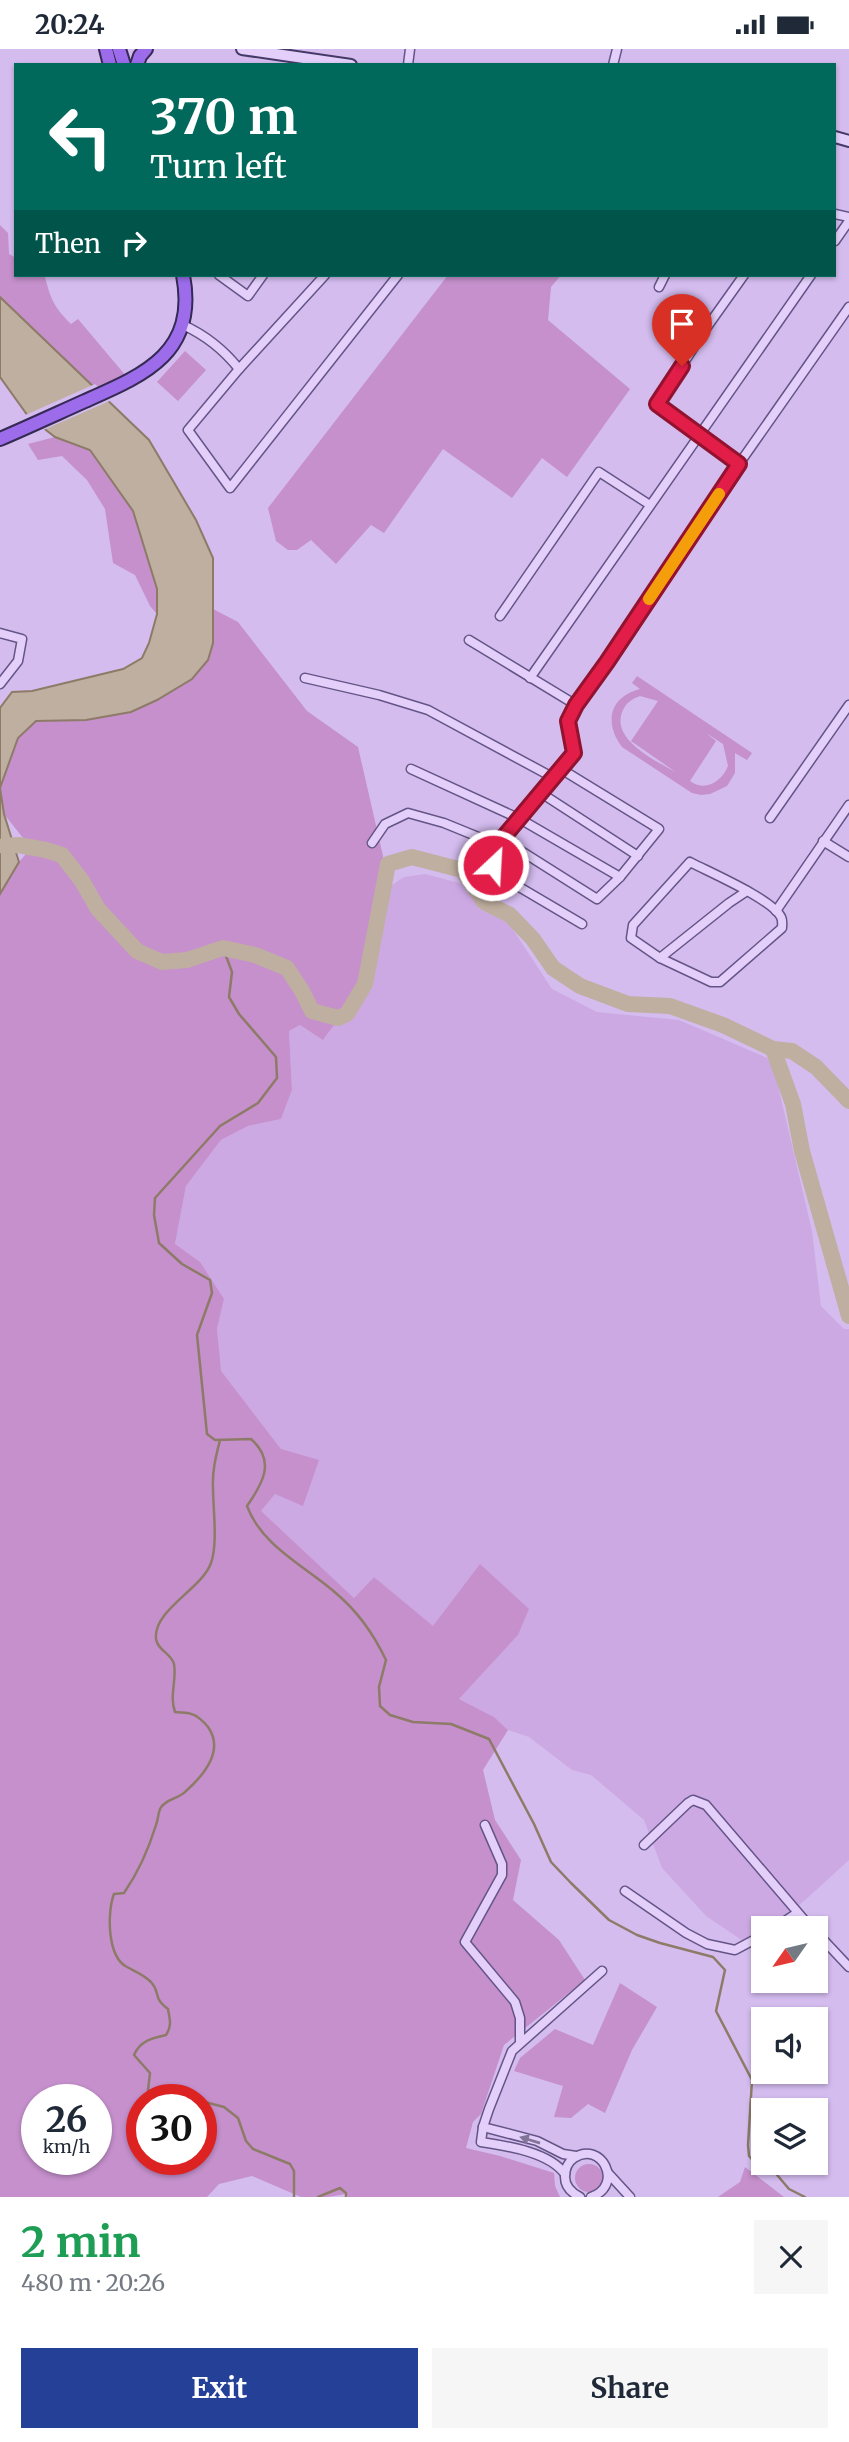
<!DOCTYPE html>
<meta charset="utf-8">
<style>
body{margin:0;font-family:Merriweather,serif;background:#f6f6f7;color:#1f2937;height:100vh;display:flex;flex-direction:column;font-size:26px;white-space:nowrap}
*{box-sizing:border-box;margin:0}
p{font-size:23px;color:#747a83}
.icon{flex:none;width:38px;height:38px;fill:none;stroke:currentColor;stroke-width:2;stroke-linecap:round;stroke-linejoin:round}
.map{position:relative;height:2148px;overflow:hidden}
.panel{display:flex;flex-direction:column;background:#fff;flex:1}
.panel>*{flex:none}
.guide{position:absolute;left:14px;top:14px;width:822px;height:214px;border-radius:0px;box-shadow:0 2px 5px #0004;background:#00695c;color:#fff;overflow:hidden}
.needle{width:46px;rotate:236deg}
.buttons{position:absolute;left:751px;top:1867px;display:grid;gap:14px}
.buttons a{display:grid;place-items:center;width:77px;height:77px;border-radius:0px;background:#fff;box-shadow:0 2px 5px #0004;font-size:35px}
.speed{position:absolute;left:21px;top:2035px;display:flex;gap:14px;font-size:35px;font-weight:700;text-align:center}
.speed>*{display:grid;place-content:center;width:91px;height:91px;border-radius:50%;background:#fff;box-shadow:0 2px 5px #0004;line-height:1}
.speed small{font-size:18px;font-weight:400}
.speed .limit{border:10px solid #d22;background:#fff;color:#111}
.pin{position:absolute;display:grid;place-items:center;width:60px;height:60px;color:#fff;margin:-72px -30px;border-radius:50% 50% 50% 0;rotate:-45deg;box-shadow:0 0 7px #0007}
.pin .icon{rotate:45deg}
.me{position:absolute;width:77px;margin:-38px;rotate:25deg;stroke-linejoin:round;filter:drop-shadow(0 0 5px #0008)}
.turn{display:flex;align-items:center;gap:24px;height:147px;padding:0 21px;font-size:32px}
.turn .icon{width:91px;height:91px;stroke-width:2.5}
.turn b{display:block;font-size:49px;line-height:60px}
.then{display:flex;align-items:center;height:66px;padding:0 21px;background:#0003;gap:14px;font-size:26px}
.round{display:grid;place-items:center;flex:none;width:74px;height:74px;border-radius:0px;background:#f6f6f7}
.head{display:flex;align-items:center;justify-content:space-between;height:119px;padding:0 21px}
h1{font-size:42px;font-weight:700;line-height:52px;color:#1e9e55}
.action{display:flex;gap:14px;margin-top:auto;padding:14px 21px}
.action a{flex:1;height:80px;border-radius:0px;background:#244097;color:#fff;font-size:28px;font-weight:700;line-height:80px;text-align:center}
.action a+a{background:#f6f6f7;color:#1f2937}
.status{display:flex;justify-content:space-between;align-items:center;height:49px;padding:0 35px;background:#fff;direction:ltr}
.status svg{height:19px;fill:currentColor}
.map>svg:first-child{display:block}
.farmland{fill:#cda9e4}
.green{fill:#c590cc;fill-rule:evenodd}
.water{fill:#bfafa0;stroke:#8d7b68;stroke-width:2}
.pier{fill:#d4bcef}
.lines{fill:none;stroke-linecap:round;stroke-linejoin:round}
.stream{stroke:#8d7b68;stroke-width:2.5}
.river{stroke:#bfafa0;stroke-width:16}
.minor-casing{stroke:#645586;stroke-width:11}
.secondary-casing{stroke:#453968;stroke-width:14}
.trunk-casing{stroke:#342a53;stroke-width:16}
.minor{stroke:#e3cffa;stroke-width:8}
.secondary{stroke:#e3cffa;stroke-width:10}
.trunk{stroke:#9c6ceb;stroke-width:12}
.oneway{fill:#827598}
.route-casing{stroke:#92132f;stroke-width:18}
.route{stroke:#e11d48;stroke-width:12}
.slow{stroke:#f59e0b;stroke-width:12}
</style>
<div class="status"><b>20:24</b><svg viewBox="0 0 49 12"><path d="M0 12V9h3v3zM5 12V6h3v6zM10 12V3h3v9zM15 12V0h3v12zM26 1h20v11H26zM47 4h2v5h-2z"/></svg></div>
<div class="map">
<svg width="849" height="2148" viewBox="0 0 849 2148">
<rect width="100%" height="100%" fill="#d4bcef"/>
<polygon class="farmland" points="425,825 467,836 479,860 508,873 552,940 597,963 679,971 772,1011 812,1182 821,1257 844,1280 849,1280 849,1811 803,1853 746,1894 706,1867 662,1819 644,1771 591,1726 572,1721 529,1688 508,1681 494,1668 459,1650 518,1586 433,1578 374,1528 354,1549 260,1462 275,1445 281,1400 220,1322 217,1280 224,1250 175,1195 186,1137 221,1091 248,1077 281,1070 292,1041 289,982 300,976 324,990 365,935 384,841 404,828"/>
<g class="green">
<path d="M0,176L8,184L9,205L16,209V226L45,228C51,251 54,258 71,275L78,270L126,327L96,340L0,248Z"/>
<polygon points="448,226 561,226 551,238 548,271 630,340 567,428 542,409 512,449 443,400 384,484 371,476 336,515 311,491 297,501 288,501 276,492 268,459"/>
<polygon points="185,302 206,321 178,352 157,333"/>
<polygon points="55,388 90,401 133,462 157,540 157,565 150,557 135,526 113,514 105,460 87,431 62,407 38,411 28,395"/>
<path d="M213,560L238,573L307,662L358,698L383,807L384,841L365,935L323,991L300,976L289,982L292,1041L281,1070L248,1077L221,1091L186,1137L175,1195L200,1213L224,1250L217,1280L221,1322L281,1400L319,1411L303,1457L275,1445L261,1462L354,1549L374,1528L433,1577L480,1515L529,1560L518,1586L459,1650L494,1668L508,1681L483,1721L495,1771L521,1811L513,1851L559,1891L585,1931L504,1996L481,2065L473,2073L466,2099L500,2107L554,2124L555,2137L560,2148H348L346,2145L328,2148H301L252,2127L219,2135L207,2148H0V845L19,813L31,799L4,765L0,739L18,689L36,672L86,671L192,630L208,611L213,594ZM37,2051H96V2110H37ZM142,2051H201V2110H142Z"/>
<path d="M637,627L752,704L747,711L735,704V724L727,737L710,745L701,746L692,744L622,698C604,674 609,648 640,640L632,634ZM640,647L658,652L631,692L677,724C657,712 609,691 623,661C627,653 632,650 640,647ZM706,684L723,695L728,717C722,733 704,743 690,732L716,692Z"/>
<polygon points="620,1934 657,1958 632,2001 605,2064 588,2055 571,2069 554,2068 563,2037 514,2022 520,2009 555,1980 593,1996"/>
<circle cx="589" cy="2129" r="14"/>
<polygon points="745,2118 784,2148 718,2148 740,2133"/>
</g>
<polygon class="water" points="0,248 149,391 196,471 213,509 213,594 208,611 192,630 157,651 131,663 86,671 36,672 18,689 0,739 4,765 19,813 0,845 0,659 12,643 32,642 123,620 142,609 149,594 157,565 157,540 133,462 90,401 55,388 28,367 0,328"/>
<polygon class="pier" points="95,335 112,351 41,382 23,367"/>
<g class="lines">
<g class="stream">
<path d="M223,899L232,923L229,948L239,965L276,1008L277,1029L258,1054L220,1077L155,1149L154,1166L159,1194L182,1215L210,1231L212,1244L197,1286L207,1385L215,1391L251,1390C276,1412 263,1434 247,1457C262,1498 307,1518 338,1546C359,1564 374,1586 386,1611L379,1638L380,1657L390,1666L413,1673L451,1675L489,1690L534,1775L551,1813L571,1834L609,1871L637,1886L660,1894L713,1908L725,1921L716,1962L752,2031L748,2096L749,2107L758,2117L772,2120L789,2140L805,2148"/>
<path d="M193,2051L177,2043L155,2045L148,2041L150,2024L134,2006C140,1992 152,1989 166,1986C172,1977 170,1971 168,1960C152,1948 161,1944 151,1933C143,1925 136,1923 127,1918C107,1908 107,1863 114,1845L124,1844C137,1825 149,1799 156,1776C158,1771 158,1765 160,1760C165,1750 179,1750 186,1742C204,1726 225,1702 208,1678C205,1674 197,1666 191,1665C187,1663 180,1664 175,1663C169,1647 177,1631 174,1615C171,1604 158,1602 156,1590C153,1561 202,1540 211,1514C218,1495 213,1459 213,1439C212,1422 216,1407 220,1391"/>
<polyline points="201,2052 224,2058 238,2069 246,2092 253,2100 290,2115 294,2122 294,2148"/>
<polyline points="318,2148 340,2139 346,2144 346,2148"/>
</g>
<g class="river">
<polyline points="4,797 18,796 46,801 62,806 82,832 98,860 137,902 162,913 187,911 223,899 255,906 287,919 302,942 312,962 338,969 347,965 365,935 388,815 412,808 462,821 484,853 510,866 533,890 553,919 580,937 628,955 670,957 723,976 773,1000 792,1002 816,1018 849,1052"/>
<polyline points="773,1000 793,1055 802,1102 849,1267"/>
</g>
<defs>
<g id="minor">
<polyline points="408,16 410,0"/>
<polyline points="613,16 617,0"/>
<polyline points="835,165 849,168"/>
<polyline points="835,192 849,172"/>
<polyline points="219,226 248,247 263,226"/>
<polyline points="325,226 239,320 188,381 230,439 398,226"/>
<polyline points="659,238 665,226"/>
<path d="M183,276C205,286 224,301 239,320"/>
<polyline points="739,415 657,355 707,278 744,226"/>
<polyline points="500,567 599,423 650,456"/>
<polyline points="0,584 22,590 18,612 0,635"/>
<polyline points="469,591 576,656"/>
<polyline points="305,629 379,646 428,661 554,729"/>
<polyline points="530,629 811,226"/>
<polyline points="411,720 520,770 620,828"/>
<polyline points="541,744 638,807"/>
<polyline points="770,769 849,656"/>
<polyline points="502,790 597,850 620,828 659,780 561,720"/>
<polyline points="823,792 849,808"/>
<polyline points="372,794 385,775 408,764 444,774 498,796"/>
<path d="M690,813C709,823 772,850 781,868C783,872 782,875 782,879L720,933H711L660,909L631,889L633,876Z"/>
<polyline points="776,862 849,756"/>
<polyline points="582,875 497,825 493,816 498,796 502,790 574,704 568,672 576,656 607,613 739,415 849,258"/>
<polyline points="660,909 729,854 747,842"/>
<polyline points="485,1776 502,1815 502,1826 465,1893 515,1953 520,1969 520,1994"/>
<polyline points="644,1796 688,1754 693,1751 706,1756 812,1880"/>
<polyline points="625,1842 686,1884 707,1895 735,1901 763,1886"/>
<polyline points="773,1880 797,1864"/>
<polyline points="816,1883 849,1918"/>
<polyline points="483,2078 537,2092 563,2105 576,2107"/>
<polyline points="608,2124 630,2148"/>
<path d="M565,2125C549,2103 507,2097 481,2093L483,2078L489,2060L512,2002L602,1922"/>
<path d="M580,2148C572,2144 565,2138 565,2128C565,2120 568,2113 574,2109C601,2091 625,2136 591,2148"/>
</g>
<g id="secondary">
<polyline points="242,0 351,16"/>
<polyline points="835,88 849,92"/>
</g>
<g id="trunk">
<polyline points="106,0 110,16"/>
<polyline points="119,0 124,16"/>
<polyline points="137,16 140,7 146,0"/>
<path d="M0,390C28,378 56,365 85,352C144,326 198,304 183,226"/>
</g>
</defs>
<use href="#minor" class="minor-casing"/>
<use href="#secondary" class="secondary-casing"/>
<use href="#trunk" class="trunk-casing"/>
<use href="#minor" class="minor"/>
<use href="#secondary" class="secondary"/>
<use href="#trunk" class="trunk"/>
</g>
<defs><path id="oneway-solid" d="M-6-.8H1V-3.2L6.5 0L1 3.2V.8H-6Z" transform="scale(1.75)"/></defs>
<use class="oneway" href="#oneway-solid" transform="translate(530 2091) rotate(-163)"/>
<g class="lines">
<defs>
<polyline id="route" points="493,816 498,796 502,790 574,704 568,672 576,656 607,613 739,415 657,355 682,317"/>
</defs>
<use href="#route" class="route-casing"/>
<use href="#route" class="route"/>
<polyline class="slow" points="649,550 719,445"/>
</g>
</svg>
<div class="buttons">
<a><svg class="needle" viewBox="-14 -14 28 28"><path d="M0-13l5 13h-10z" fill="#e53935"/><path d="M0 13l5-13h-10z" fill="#747a83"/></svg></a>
<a><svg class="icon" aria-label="sound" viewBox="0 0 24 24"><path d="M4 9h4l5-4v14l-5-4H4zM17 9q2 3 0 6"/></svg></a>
<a><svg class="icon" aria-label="layers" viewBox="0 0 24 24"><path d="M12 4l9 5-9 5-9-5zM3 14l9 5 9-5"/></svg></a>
</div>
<div class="speed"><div>26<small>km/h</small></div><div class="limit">30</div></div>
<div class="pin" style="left:682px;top:317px;background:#d93025"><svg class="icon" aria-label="arrive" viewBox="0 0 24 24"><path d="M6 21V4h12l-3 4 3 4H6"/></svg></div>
<svg class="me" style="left:493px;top:816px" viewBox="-20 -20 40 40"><circle r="17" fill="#e11d48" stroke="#fff" stroke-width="3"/><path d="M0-11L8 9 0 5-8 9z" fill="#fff"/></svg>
<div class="guide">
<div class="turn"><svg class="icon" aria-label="left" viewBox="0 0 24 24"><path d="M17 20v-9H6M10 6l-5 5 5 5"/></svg><div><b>370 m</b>Turn left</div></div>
<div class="then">Then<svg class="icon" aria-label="right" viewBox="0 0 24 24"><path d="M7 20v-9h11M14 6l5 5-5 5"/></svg></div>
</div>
</div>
<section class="panel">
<div class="head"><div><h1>2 min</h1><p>480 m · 20:26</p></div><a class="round"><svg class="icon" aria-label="close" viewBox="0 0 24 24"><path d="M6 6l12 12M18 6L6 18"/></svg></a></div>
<div class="action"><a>Exit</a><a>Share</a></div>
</section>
